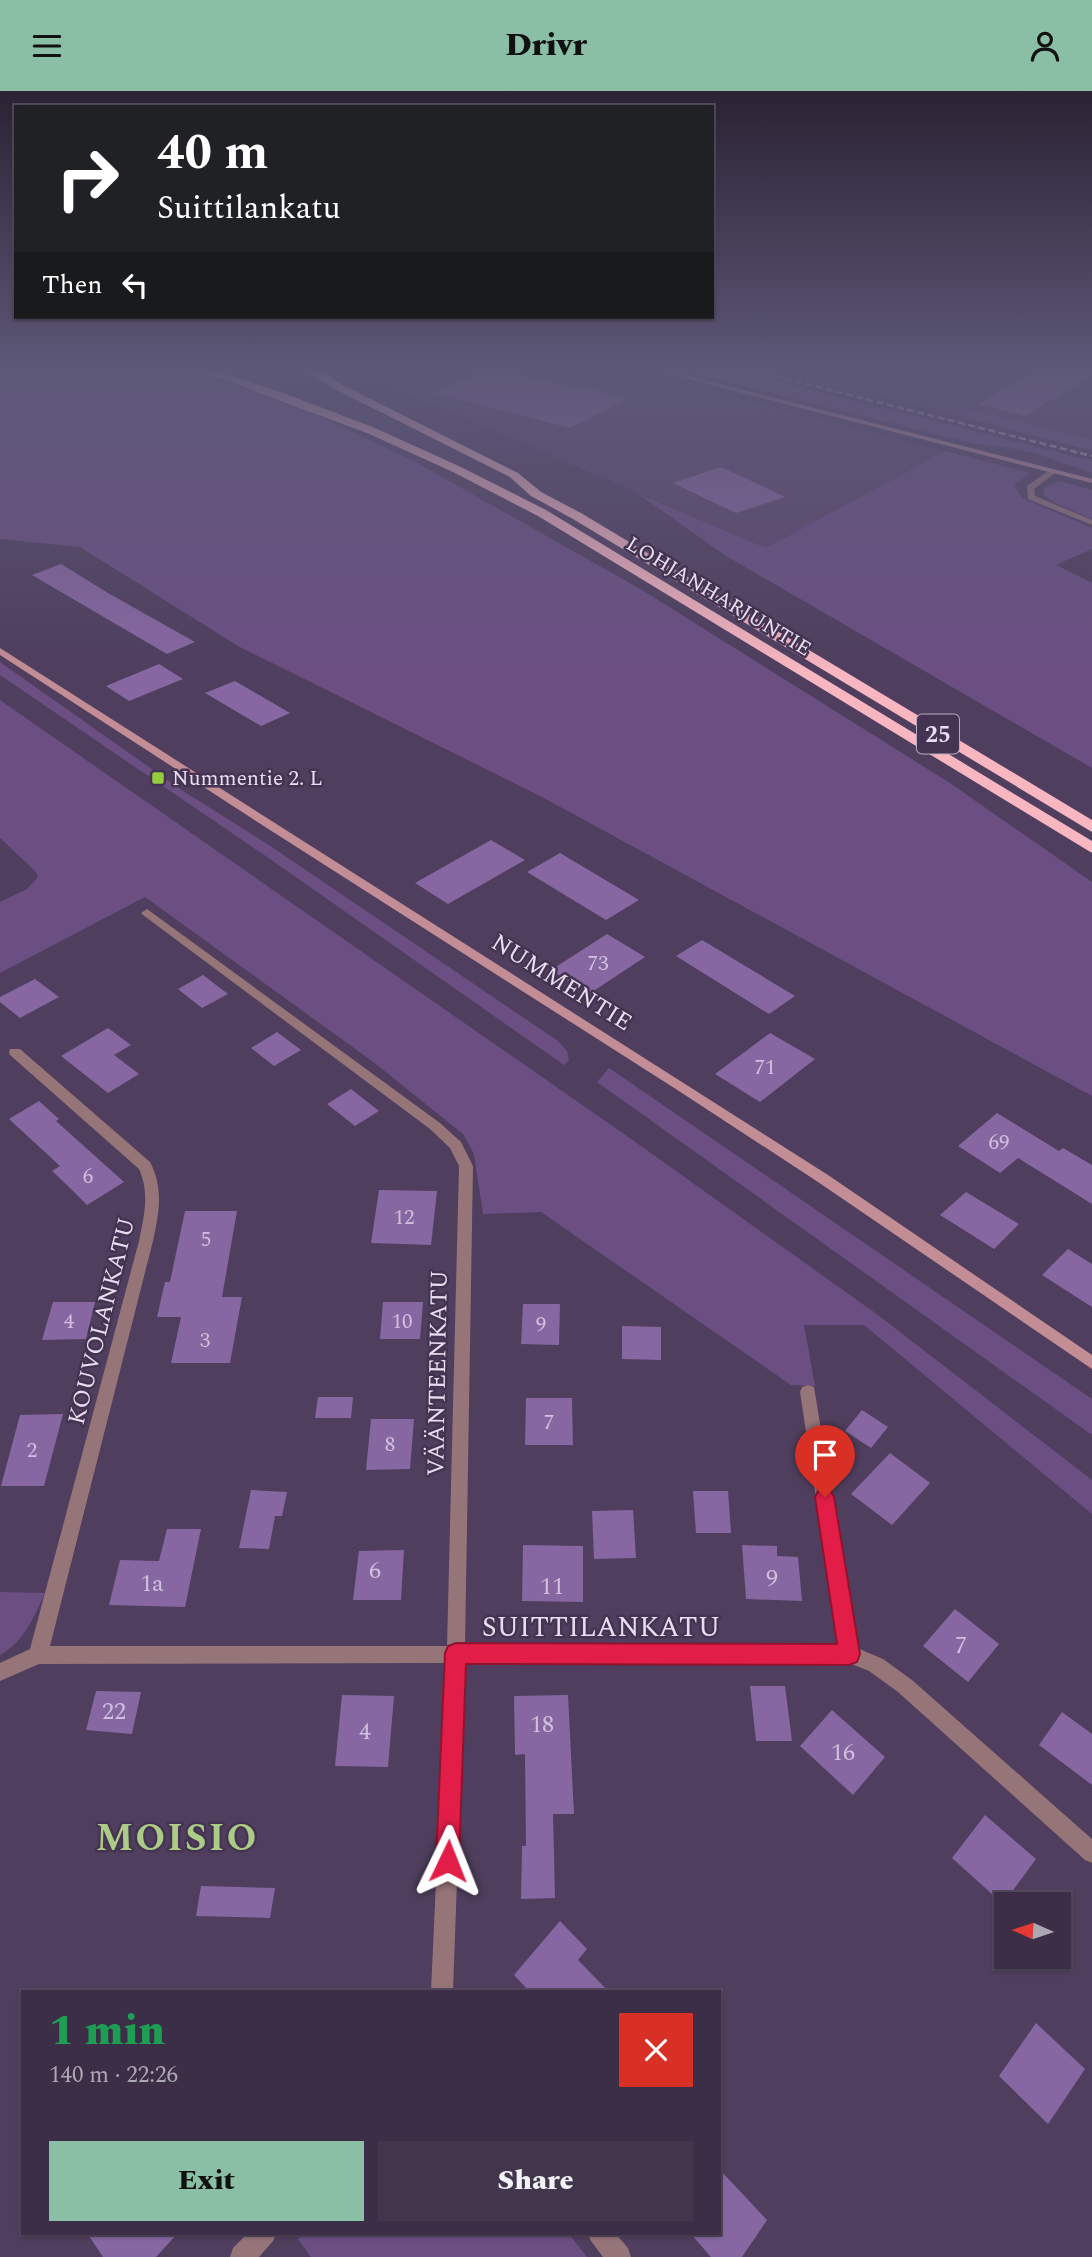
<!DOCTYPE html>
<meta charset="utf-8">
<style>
body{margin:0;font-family:Spectral,serif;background:#42364d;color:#f1f3f6;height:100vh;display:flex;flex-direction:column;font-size:26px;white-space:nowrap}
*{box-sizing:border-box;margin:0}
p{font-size:23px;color:#aca8b3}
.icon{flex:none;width:38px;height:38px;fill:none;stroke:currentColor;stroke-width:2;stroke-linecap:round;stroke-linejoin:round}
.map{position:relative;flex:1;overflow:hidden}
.side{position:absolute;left:21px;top:1899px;width:700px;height:245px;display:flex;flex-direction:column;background:#3b2e46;border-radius:0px;box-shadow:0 2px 5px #0004,0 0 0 2px #544a5f}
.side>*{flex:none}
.top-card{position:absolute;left:14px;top:14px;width:700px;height:214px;border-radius:0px;box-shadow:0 2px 5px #0004,0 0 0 2px #544a5f;background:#202124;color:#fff;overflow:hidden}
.needle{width:46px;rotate:273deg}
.controls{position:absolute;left:994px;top:1801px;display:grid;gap:14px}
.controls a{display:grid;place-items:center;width:77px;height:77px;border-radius:0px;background:#3b2e46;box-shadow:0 2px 5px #0004,0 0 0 2px #544a5f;font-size:35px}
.pin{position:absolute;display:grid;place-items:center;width:60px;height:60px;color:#fff;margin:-72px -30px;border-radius:50% 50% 50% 0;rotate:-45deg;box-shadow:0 0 7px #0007}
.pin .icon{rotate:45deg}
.me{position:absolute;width:77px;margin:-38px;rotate:2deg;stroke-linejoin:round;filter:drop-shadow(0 0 5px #0008)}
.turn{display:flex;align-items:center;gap:24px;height:147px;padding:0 28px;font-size:32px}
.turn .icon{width:91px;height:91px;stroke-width:2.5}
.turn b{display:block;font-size:49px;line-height:60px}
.then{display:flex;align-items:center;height:66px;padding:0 28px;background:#0003;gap:14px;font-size:26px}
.round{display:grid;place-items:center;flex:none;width:74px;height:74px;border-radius:0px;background:#42364d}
.summary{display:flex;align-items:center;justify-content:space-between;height:119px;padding:0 28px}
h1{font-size:42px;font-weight:800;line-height:52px;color:#1e9e55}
.primary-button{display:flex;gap:14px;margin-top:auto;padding:14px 28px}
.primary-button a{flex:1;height:80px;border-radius:0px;background:#8abfa5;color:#111;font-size:28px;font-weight:800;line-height:80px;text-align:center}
.primary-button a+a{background:#42364d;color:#f1f3f6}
header{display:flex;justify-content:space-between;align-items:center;height:91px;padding:0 28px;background:#8abfa5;color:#111;font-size:32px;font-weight:800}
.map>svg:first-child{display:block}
.built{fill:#5b476b}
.green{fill:#6b4f83}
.building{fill:#8767a1}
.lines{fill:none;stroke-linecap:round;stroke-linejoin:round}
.street{fill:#967579;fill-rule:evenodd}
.secondary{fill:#c28d95;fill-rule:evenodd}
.highway{fill:#f7b6c0;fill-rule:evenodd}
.rail{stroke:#aca0b7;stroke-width:2.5;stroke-dasharray:7 3.5;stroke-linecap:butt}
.route{fill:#e11d48;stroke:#92132f;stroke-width:2}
.poi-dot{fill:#94cc3d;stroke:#443451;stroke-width:2.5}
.labels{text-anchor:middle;stroke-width:5;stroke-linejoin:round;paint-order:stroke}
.far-street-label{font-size:21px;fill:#e8def1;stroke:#443451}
.far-poi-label{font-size:21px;fill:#e8def1;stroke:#443451;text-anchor:start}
.number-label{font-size:21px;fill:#d0c0dd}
.shield{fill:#443451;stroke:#b7abc1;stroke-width:2}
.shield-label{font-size:23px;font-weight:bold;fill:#e8def1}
.street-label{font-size:24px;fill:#e8def1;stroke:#443451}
.near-number-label{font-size:24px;fill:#d0c0dd}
.near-street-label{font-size:28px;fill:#e8def1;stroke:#443451}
.near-district-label{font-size:38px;font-weight:bold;letter-spacing:2px;fill:#abcb86;stroke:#443451}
</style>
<header><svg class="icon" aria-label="menu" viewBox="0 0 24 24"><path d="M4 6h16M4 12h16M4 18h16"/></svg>Drivr<svg class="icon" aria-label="person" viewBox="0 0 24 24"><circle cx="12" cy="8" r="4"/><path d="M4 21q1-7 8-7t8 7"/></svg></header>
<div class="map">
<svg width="1092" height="2166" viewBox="0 0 1092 2166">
<rect width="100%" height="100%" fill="#4f3e5d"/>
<g class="built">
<polygon points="360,275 611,275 945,360 766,457 409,303"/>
<polygon points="759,275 1092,275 1092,349 965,317 953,323"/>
</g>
<g class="green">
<polygon points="0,275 170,275 211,286 304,318 417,372 642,499 950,692 1092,791 1092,1005 542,706 238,555 80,456 0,448"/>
<polygon points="664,275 718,275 1092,370 1092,382 1038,363 1007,356 975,353"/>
<polygon points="965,317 1092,349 1092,360 953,323"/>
<polygon points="945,360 1030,382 1014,394 1022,407 1092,437 1092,458 1056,474 1092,492 1092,677 726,465 637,402 766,457"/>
<polygon points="1059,390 1092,399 1092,428 1053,411 1043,403 1044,397"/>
<polygon points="0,571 183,700 269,754 558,950 567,960 569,969 564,974 270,768 0,584"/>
<polygon points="0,609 634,1050 878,1224 1092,1389 1092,1423 864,1234 804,1234 815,1295 791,1294 541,1121 483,1123 474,1063 463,1043 372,970 145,806 0,882 0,811 27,798 38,786 36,781 0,747"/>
<polygon points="609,977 1092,1308 1092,1344 597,991"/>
<path d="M0,1501L45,1502C33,1527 25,1550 0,1564Z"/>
<polygon points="304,2142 568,2142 587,2166 311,2166 298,2148"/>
</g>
<g class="building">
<polygon points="1045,275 1092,275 1092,285 1025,325 979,313"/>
<polygon points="490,277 577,298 582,296 628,308 570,337 435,302"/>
<polygon points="721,376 760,394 785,406 736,422 673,392"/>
<polygon points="61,473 108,502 195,551 167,563 32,484"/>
<polygon points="159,573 183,588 129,610 106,595"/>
<polygon points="235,590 290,622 261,635 205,602"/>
<polygon points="491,749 525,769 448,813 415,792"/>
<polygon points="560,762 639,809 606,829 527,781"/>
<polygon points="607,843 645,866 589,903 551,879"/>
<polygon points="702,849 795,905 769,923 676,865"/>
<polygon points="203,884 228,903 202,917 178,898"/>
<polygon points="35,888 59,906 20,927 0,911 0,906"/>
<polygon points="108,937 131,954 114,964 139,983 108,1002 61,965"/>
<polygon points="277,941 301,959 274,975 251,957"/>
<polygon points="770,942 815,968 760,1011 715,983"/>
<polygon points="351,998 379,1020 355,1035 327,1013"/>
<polygon points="39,1010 59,1028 56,1030 124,1091 87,1114 70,1097 52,1080 60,1075 9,1028"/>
<polygon points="997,1022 1059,1060 1063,1057 1092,1074 1092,1113 1018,1067 1000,1082 958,1055"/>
<polygon points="379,1099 437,1100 431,1154 371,1152"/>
<polygon points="966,1101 1019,1133 994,1158 940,1124"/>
<polygon points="185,1120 237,1120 222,1206 242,1206 230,1272 171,1272 181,1226 157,1226 165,1191 170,1191"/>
<polygon points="1068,1158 1092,1173 1092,1216 1042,1184"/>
<polygon points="53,1211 95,1211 86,1248 42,1249"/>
<polygon points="383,1211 423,1211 420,1248 380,1248"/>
<polygon points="523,1213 560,1213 559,1254 521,1253"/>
<polygon points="622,1235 661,1236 661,1269 622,1268"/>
<polygon points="318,1306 353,1306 351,1327 315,1327"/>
<polygon points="526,1307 572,1307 573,1354 525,1354"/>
<polygon points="862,1319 888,1336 871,1357 845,1340"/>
<polygon points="63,1323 44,1395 1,1395 20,1324"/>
<polygon points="371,1328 414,1328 410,1378 366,1379"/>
<polygon points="890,1362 930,1392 892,1434 851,1403"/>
<polygon points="251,1399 287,1401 282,1425 275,1425 269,1458 239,1457"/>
<polygon points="693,1400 728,1400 731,1442 696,1442"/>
<polygon points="633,1419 636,1467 594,1468 592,1420"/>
<polygon points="167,1438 201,1438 185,1516 109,1514 120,1469 159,1470"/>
<polygon points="523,1454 583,1455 583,1511 522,1510"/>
<polygon points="742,1454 777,1455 777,1465 798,1466 802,1510 746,1508"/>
<polygon points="404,1459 401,1509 353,1509 359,1460"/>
<polygon points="955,1518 999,1553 968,1591 923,1555"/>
<polygon points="750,1595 785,1595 792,1650 756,1650"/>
<polygon points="96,1600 141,1601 132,1643 86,1639"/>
<polygon points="342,1604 394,1605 388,1676 335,1675"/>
<polygon points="568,1604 574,1723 553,1723 555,1807 521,1808 522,1755 526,1755 525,1663 515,1664 514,1605"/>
<polygon points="832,1619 885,1666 853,1704 800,1655"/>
<polygon points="1062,1621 1092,1643 1092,1694 1039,1654"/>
<polygon points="985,1724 1036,1768 1003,1813 952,1767"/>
<polygon points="201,1795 275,1797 270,1827 196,1825"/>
<polygon points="560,1830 587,1858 578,1869 608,1900 529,1900 514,1884"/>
<polygon points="1036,1932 1085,1978 1048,2033 999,1985"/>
<polygon points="719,2078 767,2129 742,2166 711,2166 690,2142 719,2142"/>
<polygon points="87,2142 178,2142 156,2166 103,2166"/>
</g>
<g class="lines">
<g class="street">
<polygon points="1051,378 1058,380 1034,398 1035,405 1092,429 1092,434 1028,408 1027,395"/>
<path d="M147,818L440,1032L461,1051L473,1075L465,1555L838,1554L800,1301L802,1296L808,1294L814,1296L857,1557L883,1568L912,1589L1092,1748V1772L1085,1769L898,1601L869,1580L849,1572H465L453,1900H431L446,1572L39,1573L0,1590V1572L30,1558L139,1150C144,1125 150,1102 139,1078L10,964L9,961L10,958H20L150,1071C164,1098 159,1122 153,1150L50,1555H447L459,1075L450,1057L430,1038L143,824L141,822Z"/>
<polygon points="248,2142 277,2142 273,2150 259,2166 230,2166 233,2157"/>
<polygon points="587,2142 615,2142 628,2157 631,2166 603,2166 591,2150"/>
</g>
<g class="secondary">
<polygon points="638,275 649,275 1092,388 1092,392"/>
<polygon points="0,557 828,1084 1092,1264 1092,1278 818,1091 682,1002 270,739 0,564"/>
</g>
<g class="highway">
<polygon points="187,275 202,275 286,303 375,337 461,376 546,419 1092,750 1092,762 538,425 453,381 367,342"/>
<polygon points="299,275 311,275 343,294 518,382 541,401 581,422 1092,729 1092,741 573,428 531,405 510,386 335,298"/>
</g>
<polyline class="rail" points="734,275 1092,365"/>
</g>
<linearGradient id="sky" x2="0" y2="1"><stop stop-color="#2b2233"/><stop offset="0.48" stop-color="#5d5878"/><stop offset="1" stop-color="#5d5878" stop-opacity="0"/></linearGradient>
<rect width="1092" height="578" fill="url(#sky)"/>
<polygon class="route" points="825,1397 831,1400 834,1406 860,1563 857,1571 849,1574 466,1573 459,1770 456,1779 448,1782 439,1779 436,1770 445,1562 448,1555 456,1552 837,1553 815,1406 818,1400"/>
<rect class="poi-dot" x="151" y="680" width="14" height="14" rx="3.5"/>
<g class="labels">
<g class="far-street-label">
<text transform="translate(719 505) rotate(31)" y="7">LOHJANHARJUNTIE</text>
</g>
<g class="far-poi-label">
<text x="172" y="694">Nummentie 2. L</text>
</g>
<g class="number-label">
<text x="598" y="879">73</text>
<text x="765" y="983">71</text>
<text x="999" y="1058">69</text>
<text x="88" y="1092">6</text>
<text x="404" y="1133">12</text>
<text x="206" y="1155">5</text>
<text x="69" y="1237">4</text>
<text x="402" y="1237">10</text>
<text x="541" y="1240">9</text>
<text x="205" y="1256">3</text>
<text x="549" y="1338">7</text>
<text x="390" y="1360">8</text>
<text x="32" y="1366">2</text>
</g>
<rect class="shield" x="917" y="623.5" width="42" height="39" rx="5"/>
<g class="shield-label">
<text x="938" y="651">25</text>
</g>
<g class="street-label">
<text transform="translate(562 891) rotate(32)" y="8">NUMMENTIE</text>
<text transform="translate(101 1230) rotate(-76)" y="8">KOUVOLANKATU</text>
<text transform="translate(437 1282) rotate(-89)" y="8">VÄÄNTEENKATU</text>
</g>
<g class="near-number-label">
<text x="375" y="1487">6</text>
<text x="772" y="1495">9</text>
<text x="152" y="1500">1a</text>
<text x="552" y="1503">11</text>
<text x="961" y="1562">7</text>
<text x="114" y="1628">22</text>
<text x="542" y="1641">18</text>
<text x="365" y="1648">4</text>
<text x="843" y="1669">16</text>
</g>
<g class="near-street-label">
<text x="601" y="1545">SUITTILANKATU</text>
</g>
<g class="near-district-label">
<text x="177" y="1759">MOISIO</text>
</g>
</g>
</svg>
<div class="controls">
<a><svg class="needle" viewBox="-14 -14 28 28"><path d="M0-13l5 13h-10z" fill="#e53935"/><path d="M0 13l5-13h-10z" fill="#aca8b3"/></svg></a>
</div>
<div class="pin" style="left:825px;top:1406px;background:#d93025"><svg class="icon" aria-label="arrive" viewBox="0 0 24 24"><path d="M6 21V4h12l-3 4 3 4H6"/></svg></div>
<svg class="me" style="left:448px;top:1770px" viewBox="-20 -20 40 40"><path d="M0-17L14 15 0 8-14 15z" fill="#e11d48" stroke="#fff" stroke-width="4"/></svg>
<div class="top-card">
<div class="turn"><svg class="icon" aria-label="right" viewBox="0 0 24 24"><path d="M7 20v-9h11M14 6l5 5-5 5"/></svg><div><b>40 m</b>Suittilankatu</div></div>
<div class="then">Then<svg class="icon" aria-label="left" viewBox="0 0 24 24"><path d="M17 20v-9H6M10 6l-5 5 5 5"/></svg></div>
</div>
<section class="side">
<div class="summary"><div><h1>1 min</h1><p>140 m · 22:26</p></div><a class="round" style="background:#d93025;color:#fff"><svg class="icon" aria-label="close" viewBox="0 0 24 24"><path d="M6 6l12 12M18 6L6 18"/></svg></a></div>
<div class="primary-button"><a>Exit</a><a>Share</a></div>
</section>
</div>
